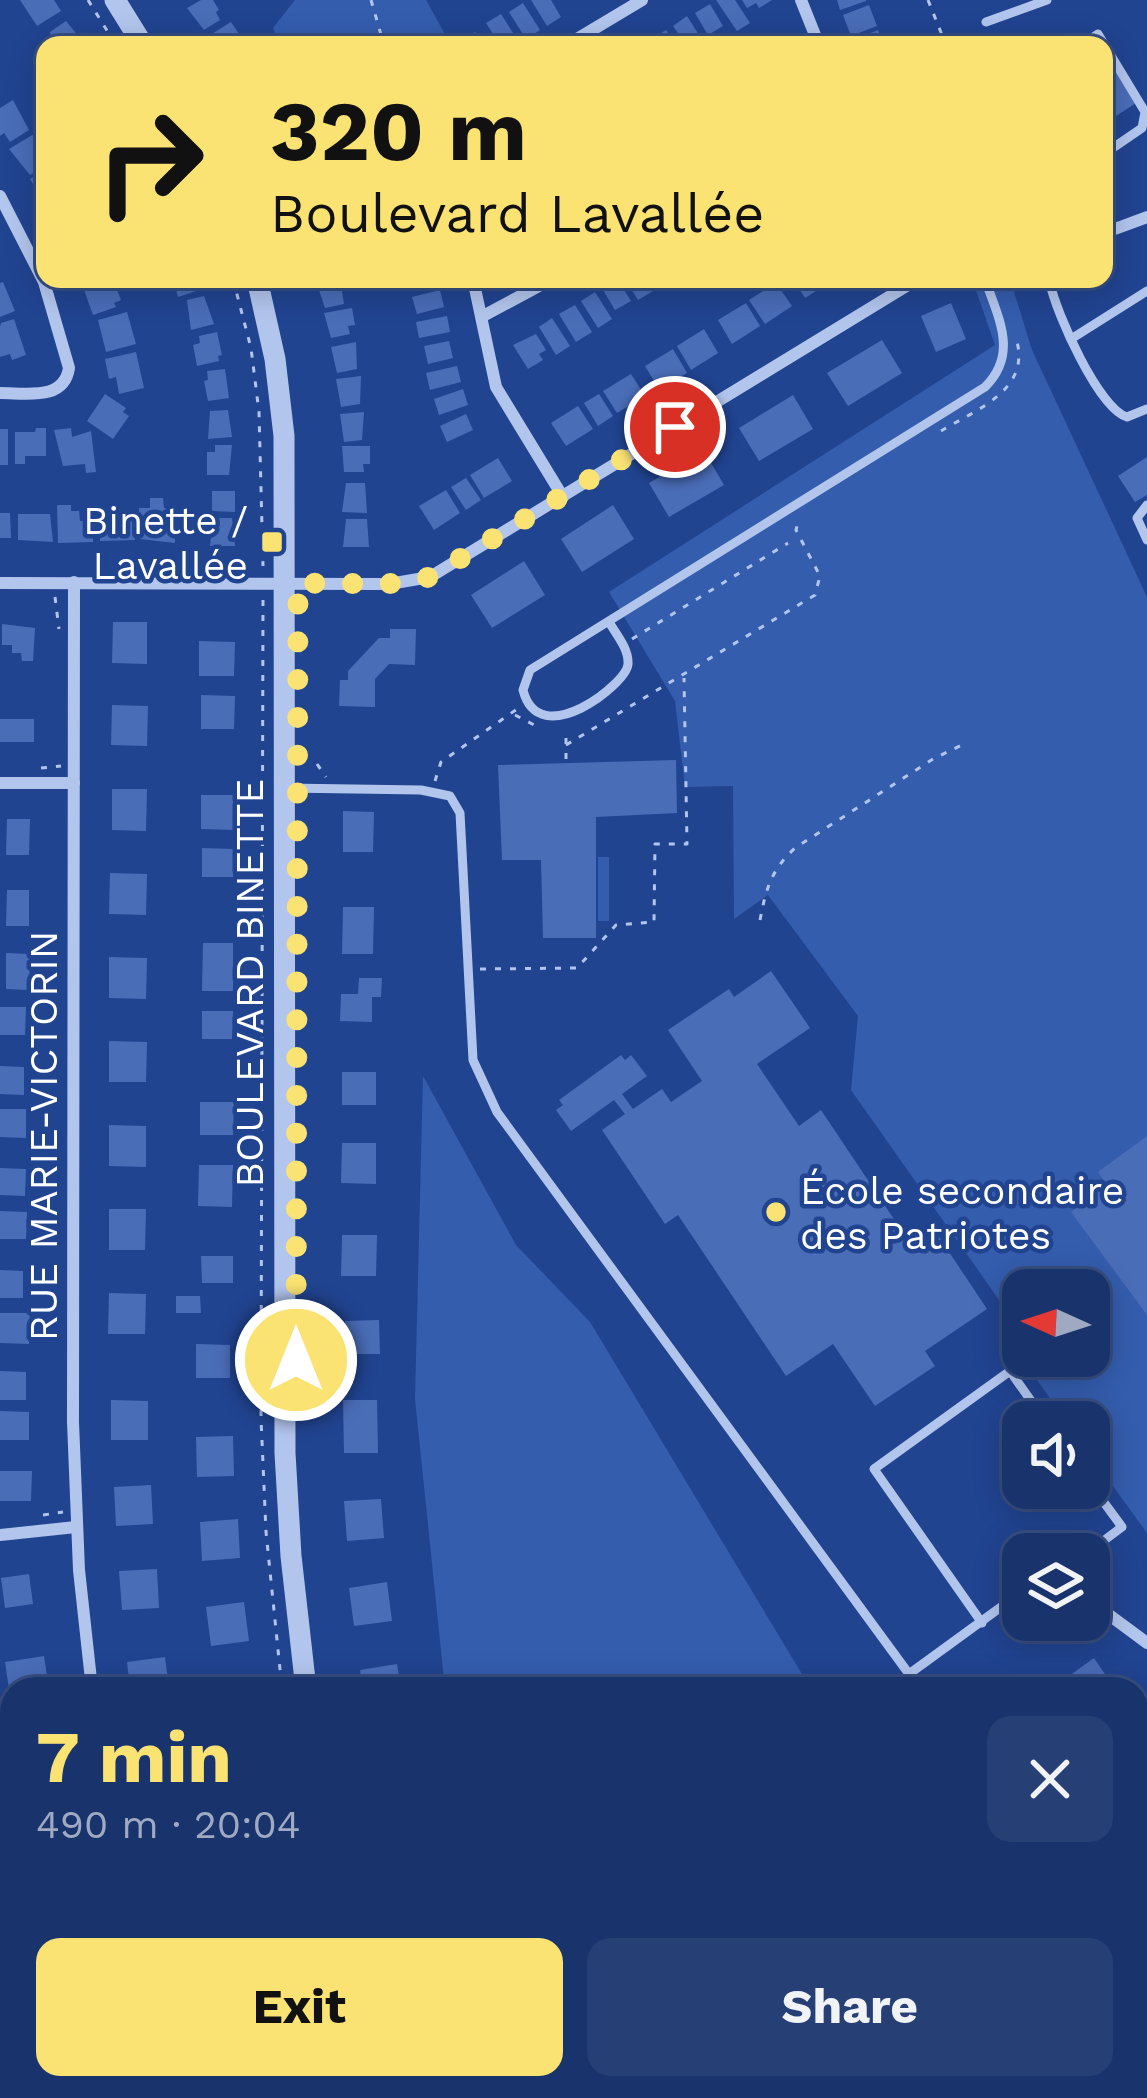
<!DOCTYPE html>
<meta charset="utf-8">
<style>
body{margin:0;font-family:"Work Sans",sans-serif;background:#263f75;color:#f1f3f6;height:100vh;display:flex;flex-direction:column;font-size:45px;white-space:nowrap}
*{box-sizing:border-box;margin:0}
p{font-size:39px;color:#9faac2}
.icon{flex:none;width:66px;height:66px;fill:none;stroke:currentColor;stroke-width:2;stroke-linecap:round;stroke-linejoin:round}
.map{position:relative;flex:1;overflow:hidden}
.drawer{position:absolute;left:0px;top:1677px;width:1149px;height:423px;display:flex;flex-direction:column;background:#19336d;border-radius:36px 36px 0 0;box-shadow:0 6px 30px #0003,0 0 0 3px #374e80}
.drawer>*{flex:none}
.banner{position:absolute;left:36px;top:36px;width:1077px;height:252px;border-radius:24px;box-shadow:0 6px 30px #0003,0 0 0 3px #374e80;background:#fae373;color:#111;overflow:hidden}
.needle{width:78px;rotate:273deg}
.fabs{position:absolute;left:1002px;top:1269px;display:grid;gap:24px}
.fabs a{display:grid;place-items:center;width:108px;height:108px;border-radius:24px;background:#19336d;box-shadow:0 6px 30px #0003,0 0 0 3px #374e80;font-size:60px}
.pin{position:absolute;display:grid;place-items:center;width:102px;height:102px;color:#fff;margin:-51px;border:6px solid #fff;border-radius:50%;box-shadow:0 3px 12px #0007}
.me{position:absolute;width:132px;margin:-66px;rotate:0deg;stroke-linejoin:round;filter:drop-shadow(0 0 9px #0008)}
.turn{display:flex;align-items:center;gap:42px;height:252px;padding:0 36px;font-size:54px}
.turn .icon{width:156px;height:156px;stroke-width:2.5}
.turn b{display:block;font-size:84px;line-height:102px}
.round{display:grid;place-items:center;flex:none;width:126px;height:126px;border-radius:24px;background:#263f75}
.summary{display:flex;align-items:center;justify-content:space-between;height:204px;padding:0 36px}
h1{font-size:72px;font-weight:700;line-height:90px;color:#fae373}
.action{display:flex;gap:24px;margin-top:auto;padding:24px 36px}
.action a{flex:1;height:138px;border-radius:24px;background:#fae373;color:#111;font-size:48px;font-weight:700;line-height:138px;text-align:center}
.action a+a{background:#263f75;color:#f1f3f6}
.map>svg:first-child{display:block}
.green{fill:#345dae}
.building{fill:#4a6db8}
.lines{fill:none;stroke-linecap:round;stroke-linejoin:round}
.path{stroke:#b2c5ed;stroke-width:3;stroke-dasharray:6 9;stroke-linecap:butt}
.service{stroke:#b2c5ed;stroke-width:9}
.minor{stroke:#b2c5ed;stroke-width:12}
.tertiary{stroke:#b2c5ed;stroke-width:21}
.route{stroke:#fae373;stroke-width:21;stroke-dasharray:0 37.8}
.poi-dot{fill:#fae373;stroke:#214491;stroke-width:4.5}
.labels{text-anchor:middle;stroke-width:9;stroke-linejoin:round;paint-order:stroke}
.poi-label{font-size:39px;fill:#fff;stroke:#214491;text-anchor:end}
.street-label{font-size:39px;fill:#fff;stroke:#214491}
</style>
<div class="map">
<svg width="1147" height="2098" viewBox="0 0 1147 2098">
<rect width="100%" height="100%" fill="#214491"/>
<g class="green">
<polygon points="295,0 426,0 451,45 281,45 273,28"/>
<polygon points="972,279 1010,279 1032,350 1147,597 1147,1533 1089,1453 1089,1422 1067,1422 1015,1349 1023,1343 1023,1356 1089,1356 1089,1290 1023,1290 1023,1334 851,1090 858,1016 768,895 734,919 733,786 685,787 675,701 609,592 995,345"/>
<rect x="598" y="857" width="11" height="64"/>
<polygon points="423,1076 516,1245 590,1322 811,1689 445,1689 415,1399"/>
</g>
<g class="building">
<polygon points="20,0 54,0 61,11 37,26"/>
<polygon points="201,0 213,0 219,10 216,12 220,20 204,30 187,8"/>
<polygon points="531,0 551,0 561,17 547,26"/>
<polygon points="716,0 735,0 750,23 737,31"/>
<polygon points="742,0 772,0 759,8 756,3 747,8"/>
<polygon points="837,0 866,0 866,1 840,10"/>
<polygon points="523,3 540,30 526,39 509,12"/>
<polygon points="710,4 723,26 708,35 695,13"/>
<polygon points="869,5 877,26 851,36 843,15"/>
<polygon points="501,14 518,41 512,45 500,45 486,23"/>
<polygon points="687,16 704,43 701,45 686,45 673,26"/>
<polygon points="66,21 83,42 53,45 50,32"/>
<polygon points="231,22 241,37 234,41 237,45 213,45 207,37"/>
<polygon points="666,30 676,45 647,45 652,39"/>
<polygon points="878,30 884,45 855,45 853,40"/>
<polygon points="475,32 481,42 488,37 493,45 463,45 460,41"/>
<polygon points="1104,54 1136,103 1104,124"/>
<polygon points="13,100 29,130 10,142 4,133 0,136 0,108"/>
<polygon points="34,134 45,151 45,166 30,175 9,149"/>
<polygon points="45,170 45,191 39,194 30,179"/>
<polygon points="105,279 113,279 121,300 114,303 116,307 93,315 83,287"/>
<polygon points="173,279 203,279 205,288 178,297"/>
<polygon points="340,279 344,304 325,308 316,281"/>
<polygon points="407,279 436,279 437,284 410,291"/>
<polygon points="625,279 645,279 653,291 638,300"/>
<polygon points="793,279 835,279 805,298"/>
<polygon points="618,280 631,301 615,310 603,290"/>
<polygon points="3,282 15,311 0,317 0,283"/>
<polygon points="776,283 792,306 765,324 749,300"/>
<polygon points="440,290 444,307 417,314 412,297"/>
<polygon points="595,292 612,319 598,328 581,301"/>
<polygon points="204,296 214,324 191,330 187,300"/>
<polygon points="746,303 760,326 732,344 718,320"/>
<polygon points="951,303 966,339 936,352 921,316"/>
<polygon points="575,305 592,332 576,342 559,314"/>
<polygon points="352,308 355,325 348,326 350,334 331,338 324,313"/>
<polygon points="127,312 136,344 106,352 98,320"/>
<polygon points="447,316 450,332 419,338 416,322"/>
<polygon points="552,318 570,346 556,355 539,327"/>
<polygon points="14,319 26,355 12,360 10,354 0,357 0,327 1,323"/>
<polygon points="704,329 718,353 691,370 677,346"/>
<polygon points="217,332 222,355 218,356 219,361 197,366 193,345 200,343 199,336"/>
<polygon points="536,334 546,350 539,354 543,360 528,369 513,345"/>
<polygon points="882,340 902,373 848,406 827,373"/>
<polygon points="449,341 453,358 428,364 424,346"/>
<polygon points="356,342 357,369 337,373 331,347"/>
<polygon points="673,349 687,373 659,389 645,366"/>
<polygon points="136,352 144,388 119,394 116,377 109,379 105,359"/>
<polygon points="457,366 461,382 430,390 426,373"/>
<polygon points="225,369 229,398 208,401 204,381 208,380 207,371"/>
<polygon points="631,374 645,396 617,413 603,391"/>
<polygon points="361,376 360,404 341,407 336,379"/>
<polygon points="463,389 468,405 439,415 434,399"/>
<polygon points="105,394 126,408 123,412 129,416 113,439 87,421"/>
<polygon points="599,394 613,416 598,426 584,403"/>
<polygon points="793,395 813,429 759,461 739,428"/>
<polygon points="578,406 593,429 566,446 551,423"/>
<polygon points="228,410 232,437 208,439 210,411"/>
<polygon points="364,412 362,440 344,442 340,414"/>
<polygon points="466,414 473,430 447,442 440,426"/>
<polygon points="36,428 46,428 46,456 25,456 25,464 15,464 15,432 35,432"/>
<polygon points="71,428 72,437 91,431 96,472 86,473 85,464 63,466 54,430"/>
<rect x="0" y="429" width="8" height="36"/>
<polygon points="215,445 232,445 229,475 207,475 207,452 215,452"/>
<polygon points="342,446 370,446 370,464 363,464 364,472 344,472"/>
<polygon points="704,451 724,485 669,517 649,483"/>
<polygon points="1147,457 1147,495 1135,502 1118,476"/>
<polygon points="498,458 512,481 484,498 470,475"/>
<polygon points="466,478 481,500 466,510 451,487"/>
<polygon points="346,483 365,483 367,513 342,512"/>
<polygon points="446,490 460,513 434,530 419,506"/>
<polygon points="212,491 235,491 235,512 212,511"/>
<polygon points="150,498 163,498 164,508 174,508 175,543 140,539 139,508 150,508"/>
<polygon points="57,505 71,505 71,511 79,511 80,521 93,521 93,542 58,543"/>
<polygon points="613,505 634,539 582,572 561,539"/>
<polygon points="0,513 10,513 11,538 0,538"/>
<polygon points="18,514 50,514 53,542 18,540"/>
<polygon points="134,515 135,540 100,541 100,516"/>
<polygon points="213,518 232,518 235,546 210,546"/>
<polygon points="346,519 367,519 369,547 343,547"/>
<polygon points="524,561 545,595 492,628 471,595"/>
<polygon points="113,622 147,622 147,664 112,663"/>
<polygon points="2,624 35,628 33,661 22,661 21,653 12,653 12,645 2,645"/>
<polygon points="390,629 416,629 415,665 389,664 375,679 375,707 339,706 340,680 348,680 348,671 379,638 390,638"/>
<polygon points="199,641 235,642 234,676 199,676"/>
<polygon points="201,695 235,696 234,729 201,729"/>
<polygon points="112,705 148,706 147,746 111,745"/>
<rect x="0" y="719" width="34" height="23"/>
<polygon points="676,760 677,813 596,817 596,938 543,938 541,860 502,860 498,765"/>
<polygon points="112,789 147,789 146,831 112,830"/>
<polygon points="201,795 235,795 235,830 201,829"/>
<polygon points="343,811 374,812 373,852 343,852"/>
<polygon points="7,819 30,819 29,855 6,855"/>
<polygon points="202,848 233,849 233,877 202,877"/>
<polygon points="110,873 147,874 146,915 109,914"/>
<polygon points="7,890 29,890 29,926 6,926"/>
<polygon points="343,907 374,907 373,954 342,954"/>
<polygon points="203,943 233,943 233,991 202,991"/>
<polygon points="6,953 30,954 29,990 6,989"/>
<polygon points="109,957 147,958 146,999 109,998"/>
<polygon points="771,971 810,1028 757,1064 799,1126 821,1110 912,1246 935,1231 987,1309 925,1351 935,1366 875,1406 833,1344 786,1376 678,1215 665,1224 602,1130 625,1114 614,1100 571,1131 556,1110 563,1105 559,1100 621,1055 625,1060 631,1055 647,1076 622,1094 633,1109 662,1089 671,1102 702,1081 668,1030 729,989 734,997"/>
<polygon points="359,978 382,978 381,997 372,997 372,1022 340,1021 341,994 358,994"/>
<polygon points="0,1007 26,1007 25,1035 0,1035"/>
<polygon points="202,1011 233,1011 232,1039 202,1039"/>
<polygon points="109,1041 147,1042 146,1082 109,1082"/>
<polygon points="0,1066 24,1067 24,1095 0,1094"/>
<rect x="342" y="1072" width="34" height="33"/>
<polygon points="200,1102 234,1102 233,1135 200,1135"/>
<polygon points="0,1109 26,1109 26,1138 0,1137"/>
<polygon points="109,1125 146,1126 146,1167 109,1166"/>
<polygon points="1147,1136 1147,1315 1071,1212 1107,1185 1098,1172"/>
<polygon points="342,1143 376,1143 376,1184 341,1183"/>
<polygon points="199,1165 233,1165 232,1207 198,1206"/>
<polygon points="0,1168 26,1169 25,1196 0,1195"/>
<polygon points="109,1209 146,1209 145,1250 109,1250"/>
<polygon points="0,1211 27,1212 26,1239 0,1239"/>
<polygon points="342,1235 377,1235 376,1276 341,1276"/>
<polygon points="201,1256 233,1256 233,1283 202,1283"/>
<polygon points="0,1270 23,1271 23,1298 0,1298"/>
<polygon points="109,1293 146,1294 145,1334 108,1334"/>
<polygon points="176,1296 200,1296 201,1313 176,1313"/>
<polygon points="0,1313 30,1313 29,1344 0,1343"/>
<polygon points="379,1320 380,1354 345,1354 345,1321"/>
<polygon points="196,1344 230,1345 230,1378 196,1378"/>
<polygon points="0,1371 26,1372 26,1400 0,1400"/>
<polygon points="111,1400 148,1401 148,1440 111,1440"/>
<polygon points="343,1400 377,1400 378,1453 344,1453"/>
<polygon points="0,1411 29,1412 29,1440 0,1440"/>
<polygon points="233,1436 234,1476 197,1477 196,1437"/>
<polygon points="0,1471 32,1471 31,1501 0,1501"/>
<polygon points="151,1485 153,1524 116,1526 114,1487"/>
<polygon points="381,1499 384,1538 347,1541 344,1501"/>
<polygon points="238,1519 240,1558 202,1561 200,1522"/>
<polygon points="157,1569 159,1608 122,1610 119,1571"/>
<polygon points="29,1574 33,1604 5,1608 1,1578"/>
<polygon points="387,1582 392,1621 354,1626 349,1588"/>
<polygon points="244,1602 249,1641 211,1646 206,1607"/>
<polygon points="44,1656 49,1689 9,1689 5,1662"/>
<polygon points="165,1657 169,1689 130,1689 127,1662"/>
<polygon points="1094,1658 1115,1689 1078,1689 1069,1676"/>
<polygon points="397,1664 401,1689 363,1689 360,1670"/>
<polygon points="1147,1933 1147,2098 1100,2098 1094,2088 1137,2088 1137,1939"/>
<polygon points="9,2040 12,2079 0,2081 0,2041"/>
<polygon points="414,2088 457,2088 461,2098 418,2098"/>
<polygon points="816,2088 862,2088 868,2098 822,2098"/>
</g>
<g class="lines">
<g class="path">
<polyline points="88,0 116,45"/>
<polyline points="371,0 384,45"/>
<polyline points="928,0 946,45"/>
<polyline points="233,279 251,348 259,412 263,566"/>
<path d="M941,431C977,409 1032,390 1016,338"/>
<polyline points="55,597 59,629"/>
<polyline points="263,600 261,1418 266,1532 282,1689"/>
<polyline points="632,639 788,543"/>
<polyline points="515,715 538,727"/>
<polyline points="566,745 815,595 820,576 796,530 799,518"/>
<polyline points="566,759 566,730"/>
<polyline points="317,764 326,777"/>
<polyline points="41,768 61,766"/>
<polyline points="435,781 441,762 520,707"/>
<path d="M760,920C766,889 771,870 795,848L933,759L968,742"/>
<polyline points="480,969 577,968 616,925 654,922 655,844 687,844 684,678"/>
<polyline points="43,1515 63,1512"/>
<polyline points="1137,1714 1147,1699"/>
<polyline points="336,2088 337,2098"/>
</g>
<g class="service">
<polyline points="986,22 1047,0"/>
<polyline points="1082,45 1098,34 1145,112 1142,128 1104,154"/>
<path d="M1050,283C1056,313 1099,409 1127,417L1147,409"/>
<polyline points="1071,339 1147,291"/>
<polyline points="1147,505 1137,518 1147,540"/>
<path d="M609,622C616,634 629,649 628,664C627,684 539,753 523,690L530,670L985,387C1019,353 998,318 985,279"/>
<polyline points="286,788 421,790 450,796 460,813 473,1060 497,1112 909,1674 1023,1591"/>
<polyline points="1086,1554 1122,1527 1089,1482"/>
<polyline points="982,1623 874,1469 1010,1371 1046,1422"/>
<polyline points="1137,1784 1147,1772"/>
<polyline points="1071,2088 1078,2098"/>
</g>
<g class="minor">
<polyline points="801,0 819,45"/>
<polyline points="567,45 642,0"/>
<path d="M0,196L44,282L69,368C64,401 27,393 0,393"/>
<polyline points="1104,233 1147,217"/>
<polyline points="473,279 496,387 563,497"/>
<polyline points="483,316 552,279"/>
<polyline points="74,582 73,1422 79,1570 92,1689"/>
<polyline points="0,583 389,584 430,577 918,279"/>
<polyline points="0,783 74,783"/>
<polyline points="0,1535 76,1527"/>
<polyline points="1089,1600 1147,1643"/>
<polyline points="1137,1737 1147,1726"/>
<polyline points="0,1741 12,1740"/>
<polyline points="145,2088 146,2098"/>
<polyline points="786,2088 793,2098"/>
<polyline points="551,2098 568,2088"/>
</g>
<g class="tertiary">
<polyline points="115,0 143,45"/>
<polyline points="257,279 275,359 284,436 285,1453 291,1556 306,1689"/>
<polyline points="357,2088 358,2098"/>
<polyline points="372,2088 375,2098"/>
</g>
</g>
<g class="lines">
<polyline class="route" points="296,1360 298,583 388,584 430,577 675,427"/>
</g>
<g class="poi-dot">
<rect x="260" y="530" width="24" height="24" rx="6"/>
<circle cx="776" cy="1212" r="12"/>
</g>
<g class="labels">
<g class="poi-label">
<text x="248" y="534">Binette /<tspan x="248" dy="45">Lavallée</tspan></text>
<text x="800" y="1204" text-anchor="start">École secondaire<tspan x="800" dy="45">des Patriotes</tspan></text>
</g>
<g class="street-label">
<text transform="translate(249 983) rotate(-90)" y="14">BOULEVARD BINETTE</text>
<text transform="translate(43 1136) rotate(-90)" y="14">RUE MARIE-VICTORIN</text>
</g>
</g>
</svg>
<div class="fabs">
<a><svg class="needle" viewBox="-14 -14 28 28"><path d="M0-13l5 13h-10z" fill="#e53935"/><path d="M0 13l5-13h-10z" fill="#9faac2"/></svg></a>
<a><svg class="icon" aria-label="sound" viewBox="0 0 24 24"><path d="M4 9h4l5-4v14l-5-4H4zM17 9q2 3 0 6"/></svg></a>
<a><svg class="icon" aria-label="layers" viewBox="0 0 24 24"><path d="M12 4l9 5-9 5-9-5zM3 14l9 5 9-5"/></svg></a>
</div>
<div class="pin" style="left:675px;top:427px;background:#d93025"><svg class="icon" aria-label="arrive" viewBox="0 0 24 24"><path d="M6 21V4h12l-3 4 3 4H6"/></svg></div>
<svg class="me" style="left:296px;top:1360px" viewBox="-20 -20 40 40"><circle r="17" fill="#fae373" stroke="#fff" stroke-width="3"/><path d="M0-11L8 9 0 5-8 9z" fill="#fff"/></svg>
<div class="banner">
<div class="turn"><svg class="icon" aria-label="right" viewBox="0 0 24 24"><path d="M7 20v-9h11M14 6l5 5-5 5"/></svg><div><b>320 m</b>Boulevard Lavallée</div></div>
</div>
<section class="drawer">
<div class="summary"><div><h1>7 min</h1><p>490 m · 20:04</p></div><a class="round"><svg class="icon" aria-label="close" viewBox="0 0 24 24"><path d="M6 6l12 12M18 6L6 18"/></svg></a></div>
<div class="action"><a>Exit</a><a>Share</a></div>
</section>
</div>
